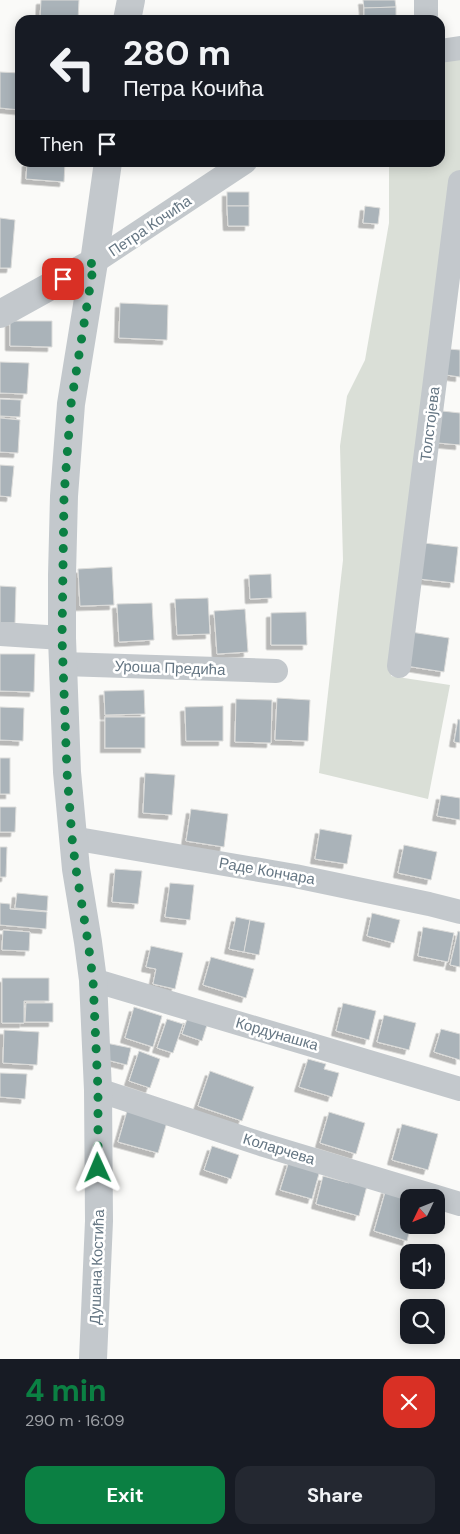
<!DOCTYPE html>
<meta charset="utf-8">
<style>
body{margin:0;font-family:"DM Sans",sans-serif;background:#242831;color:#f1f3f6;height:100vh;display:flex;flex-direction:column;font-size:19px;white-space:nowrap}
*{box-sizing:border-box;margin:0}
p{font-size:16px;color:#9ea1a6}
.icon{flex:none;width:28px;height:28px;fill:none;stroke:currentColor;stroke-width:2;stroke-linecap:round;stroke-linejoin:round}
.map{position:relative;height:1359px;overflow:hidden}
.sheet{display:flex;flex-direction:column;background:#171b24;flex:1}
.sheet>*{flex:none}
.hud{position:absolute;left:15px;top:15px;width:430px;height:152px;border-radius:15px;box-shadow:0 2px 12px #0003;background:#171b24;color:#f1f3f6;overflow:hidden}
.needle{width:32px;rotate:227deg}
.fabs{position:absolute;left:400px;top:1189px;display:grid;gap:10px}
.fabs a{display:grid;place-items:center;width:45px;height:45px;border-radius:10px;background:#171b24;box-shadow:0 2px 12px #0003;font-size:25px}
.pin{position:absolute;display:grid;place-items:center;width:42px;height:42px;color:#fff;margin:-21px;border-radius:10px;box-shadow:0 2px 8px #0006}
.me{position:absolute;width:55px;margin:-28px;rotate:359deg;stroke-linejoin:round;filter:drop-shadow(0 0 4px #0008)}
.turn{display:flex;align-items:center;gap:18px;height:105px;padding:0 25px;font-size:22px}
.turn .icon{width:65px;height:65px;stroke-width:2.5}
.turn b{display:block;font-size:35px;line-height:42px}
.then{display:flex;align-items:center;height:48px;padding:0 25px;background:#0003;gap:10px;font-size:19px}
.round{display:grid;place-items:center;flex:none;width:52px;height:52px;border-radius:15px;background:#242831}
.summary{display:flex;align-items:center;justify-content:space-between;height:85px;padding:0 25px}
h1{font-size:30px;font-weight:700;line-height:38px;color:#0b8043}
.button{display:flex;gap:10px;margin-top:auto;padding:10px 25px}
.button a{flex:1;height:58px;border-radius:15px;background:#0b8043;color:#fff;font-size:20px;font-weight:700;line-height:58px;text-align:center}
.button a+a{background:#242831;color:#f1f3f6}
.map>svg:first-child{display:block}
.green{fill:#dadfd7}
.building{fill:#aab3b9;stroke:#dcdcda;filter:url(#shadow)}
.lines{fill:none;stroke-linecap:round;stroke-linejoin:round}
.minor{stroke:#c3c8cc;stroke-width:24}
.tertiary{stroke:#c3c8cc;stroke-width:28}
.route{stroke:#0b8043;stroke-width:9;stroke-dasharray:0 16.2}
.labels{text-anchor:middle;stroke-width:5;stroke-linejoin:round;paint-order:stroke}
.street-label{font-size:15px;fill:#657683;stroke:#fff}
</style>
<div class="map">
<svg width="460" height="1359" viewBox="0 0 460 1359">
<defs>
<filter id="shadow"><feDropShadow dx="-4.5" dy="4.5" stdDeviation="0" flood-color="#0004"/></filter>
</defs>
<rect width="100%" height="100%" fill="#fafaf8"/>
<polygon class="green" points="460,48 460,170 391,676 450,685 428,799 319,773 343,560 340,446 347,396 365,360 389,223 389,163 440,162 440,51"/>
<g class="building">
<polygon points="41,0 79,0 78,20 40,20"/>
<polygon points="363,0 395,0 396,7 364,8"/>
<polygon points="396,7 396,20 364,20 364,8"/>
<polygon points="0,72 20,73 20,110 0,108"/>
<polygon points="27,162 65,162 64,182 26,179"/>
<rect x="227" y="192" width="22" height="14"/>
<polygon points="227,206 249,206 249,226 228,226"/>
<polygon points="365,206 380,208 378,224 363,223"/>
<polygon points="0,218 15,220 11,268 0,268"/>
<polygon points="120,303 168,305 167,340 119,338"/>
<polygon points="10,321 52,321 52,347 10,346"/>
<polygon points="449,349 460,350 460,377 446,375"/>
<polygon points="0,362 29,363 27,394 0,393"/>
<polygon points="0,399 21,400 20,417 0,416"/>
<polygon points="442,411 460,413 460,445 438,443"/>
<polygon points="0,418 20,420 18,453 0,452"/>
<polygon points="0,465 14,466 11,497 0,496"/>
<polygon points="424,543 458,547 454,583 419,579"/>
<polygon points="112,567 114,605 80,606 78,569"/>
<polygon points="271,574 272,598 250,599 249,575"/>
<polygon points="0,586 16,587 15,623 0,623"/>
<polygon points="208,598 210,634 177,635 175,599"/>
<polygon points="152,603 154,640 119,642 117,604"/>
<polygon points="245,609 248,652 217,654 214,611"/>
<polygon points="306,612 307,645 271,645 271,613"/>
<polygon points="411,632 449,638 444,672 406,666"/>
<polygon points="0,654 35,654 34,692 0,691"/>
<polygon points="144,690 145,714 105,715 104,691"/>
<polygon points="277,698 310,700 308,741 275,740"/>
<polygon points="236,699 272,700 271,743 235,742"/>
<polygon points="223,706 223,741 186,741 185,707"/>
<polygon points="0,707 24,708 23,741 0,740"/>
<rect x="105" y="717" width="40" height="31"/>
<polygon points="458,719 460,720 460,743 454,742"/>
<rect x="0" y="758" width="10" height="36"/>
<polygon points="145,773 175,775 172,815 143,813"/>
<polygon points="441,795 460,798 460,820 437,816"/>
<polygon points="0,807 16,807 15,832 0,832"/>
<polygon points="191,809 228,814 224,847 186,841"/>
<polygon points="320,829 352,835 347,864 315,859"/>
<polygon points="404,845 437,852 431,880 398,873"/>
<polygon points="0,847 7,847 6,877 0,877"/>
<polygon points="115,869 142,871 138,904 112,902"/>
<polygon points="170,883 194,885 190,920 165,917"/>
<polygon points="17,893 48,896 47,911 15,908"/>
<polygon points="0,903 10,904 10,909 47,912 46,929 0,925"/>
<polygon points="372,913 400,920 394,943 367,936"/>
<polygon points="236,917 250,920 244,952 229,949"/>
<polygon points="250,920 265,923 259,955 244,952"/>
<polygon points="423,927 454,933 448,962 418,956"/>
<polygon points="3,930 30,932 29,951 2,950"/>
<polygon points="458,931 460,932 460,967 450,965"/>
<polygon points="151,946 183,953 175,989 153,984 156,969 146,967"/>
<polygon points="211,957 254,969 246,998 203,985"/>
<polygon points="2,978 49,978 49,1001 24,1001 24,1023 2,1023"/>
<polygon points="26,1003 53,1003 53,1022 25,1022"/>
<polygon points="343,1003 376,1011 369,1040 336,1031"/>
<polygon points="134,1007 162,1016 153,1047 125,1038"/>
<polygon points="384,1015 416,1023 409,1050 377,1042"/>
<polygon points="167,1019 183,1024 173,1053 157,1048"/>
<polygon points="187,1019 207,1025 202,1041 182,1034"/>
<polygon points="441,1029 460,1034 460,1060 434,1052"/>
<polygon points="4,1030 39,1032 37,1065 3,1063"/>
<polygon points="106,1043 131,1048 127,1065 103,1059"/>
<polygon points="139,1051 160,1059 150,1088 129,1081"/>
<polygon points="308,1059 326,1064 324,1069 339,1073 332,1097 299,1087"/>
<polygon points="210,1071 254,1087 242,1121 198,1106"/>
<polygon points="0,1073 27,1074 25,1099 0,1097"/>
<polygon points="127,1111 167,1122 158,1153 118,1142"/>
<polygon points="329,1112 365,1123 356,1154 320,1143"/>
<polygon points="402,1124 438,1134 428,1170 392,1160"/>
<polygon points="212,1146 239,1155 231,1179 204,1170"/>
<polygon points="289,1161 320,1170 312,1199 280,1190"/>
<polygon points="323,1176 349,1183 350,1177 368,1182 359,1216 316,1204"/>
<polygon points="386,1189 409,1198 409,1225 411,1225 407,1241 374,1231"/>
</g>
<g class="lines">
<g class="minor">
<polyline points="426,20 426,0"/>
<polyline points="440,51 460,48"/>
<polyline points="94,262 245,162"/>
<polyline points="0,634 62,638"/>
<polyline points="63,664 276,671"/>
<polyline points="399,666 460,182"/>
<polyline points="72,838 295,876 429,904 460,912"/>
<polyline points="93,980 460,1089"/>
<polyline points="98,1090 264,1145 460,1204"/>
</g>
<g class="tertiary">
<polyline points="127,20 131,0"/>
<polyline points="0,314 94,262"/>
<polyline points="93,1359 99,1221 98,1090 93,980 88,942 76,869 67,772 62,638 62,575 64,496 71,404 94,262 108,162"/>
</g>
</g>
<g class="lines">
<polyline class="route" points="63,279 94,262 71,404 64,496 62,638 67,772 72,838 76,869 88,942 93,980 98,1090 98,1168"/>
</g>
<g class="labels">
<g class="street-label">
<text transform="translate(150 226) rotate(-34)" y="5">Петра Кочића</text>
<text transform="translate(430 424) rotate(-83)" y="5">Толстојева</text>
<text transform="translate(170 668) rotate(2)" y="5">Уроша Предића</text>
<text transform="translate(267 871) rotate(10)" y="5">Раде Кончара</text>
<text transform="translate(277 1034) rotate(16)" y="5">Кордунашка</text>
<text transform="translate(279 1149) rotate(17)" y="5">Коларчева</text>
<text transform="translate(97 1267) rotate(-88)" y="5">Душана Костића</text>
</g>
</g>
</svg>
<div class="fabs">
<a><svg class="needle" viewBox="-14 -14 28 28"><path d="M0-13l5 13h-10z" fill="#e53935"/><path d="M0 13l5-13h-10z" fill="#9ea1a6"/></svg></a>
<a><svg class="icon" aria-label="sound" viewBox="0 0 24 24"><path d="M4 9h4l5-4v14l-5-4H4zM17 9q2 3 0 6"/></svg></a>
<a><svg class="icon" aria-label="search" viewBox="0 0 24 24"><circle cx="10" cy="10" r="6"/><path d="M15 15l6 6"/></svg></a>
</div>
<div class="pin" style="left:63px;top:279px;background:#d93025"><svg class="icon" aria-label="arrive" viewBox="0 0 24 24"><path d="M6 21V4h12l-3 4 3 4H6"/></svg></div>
<svg class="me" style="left:98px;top:1168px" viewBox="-20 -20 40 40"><path d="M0-17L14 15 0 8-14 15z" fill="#0b8043" stroke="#fff" stroke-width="4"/></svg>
<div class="hud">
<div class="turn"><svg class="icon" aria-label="left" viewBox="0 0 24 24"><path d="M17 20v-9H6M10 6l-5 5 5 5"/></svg><div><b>280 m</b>Петра Кочића</div></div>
<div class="then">Then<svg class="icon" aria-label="arrive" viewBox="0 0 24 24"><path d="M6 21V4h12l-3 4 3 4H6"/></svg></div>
</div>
</div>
<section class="sheet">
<div class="summary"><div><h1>4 min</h1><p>290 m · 16:09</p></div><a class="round" style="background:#d93025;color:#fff"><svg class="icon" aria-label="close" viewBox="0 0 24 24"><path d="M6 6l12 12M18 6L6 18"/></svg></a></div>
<div class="button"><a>Exit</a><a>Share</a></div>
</section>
